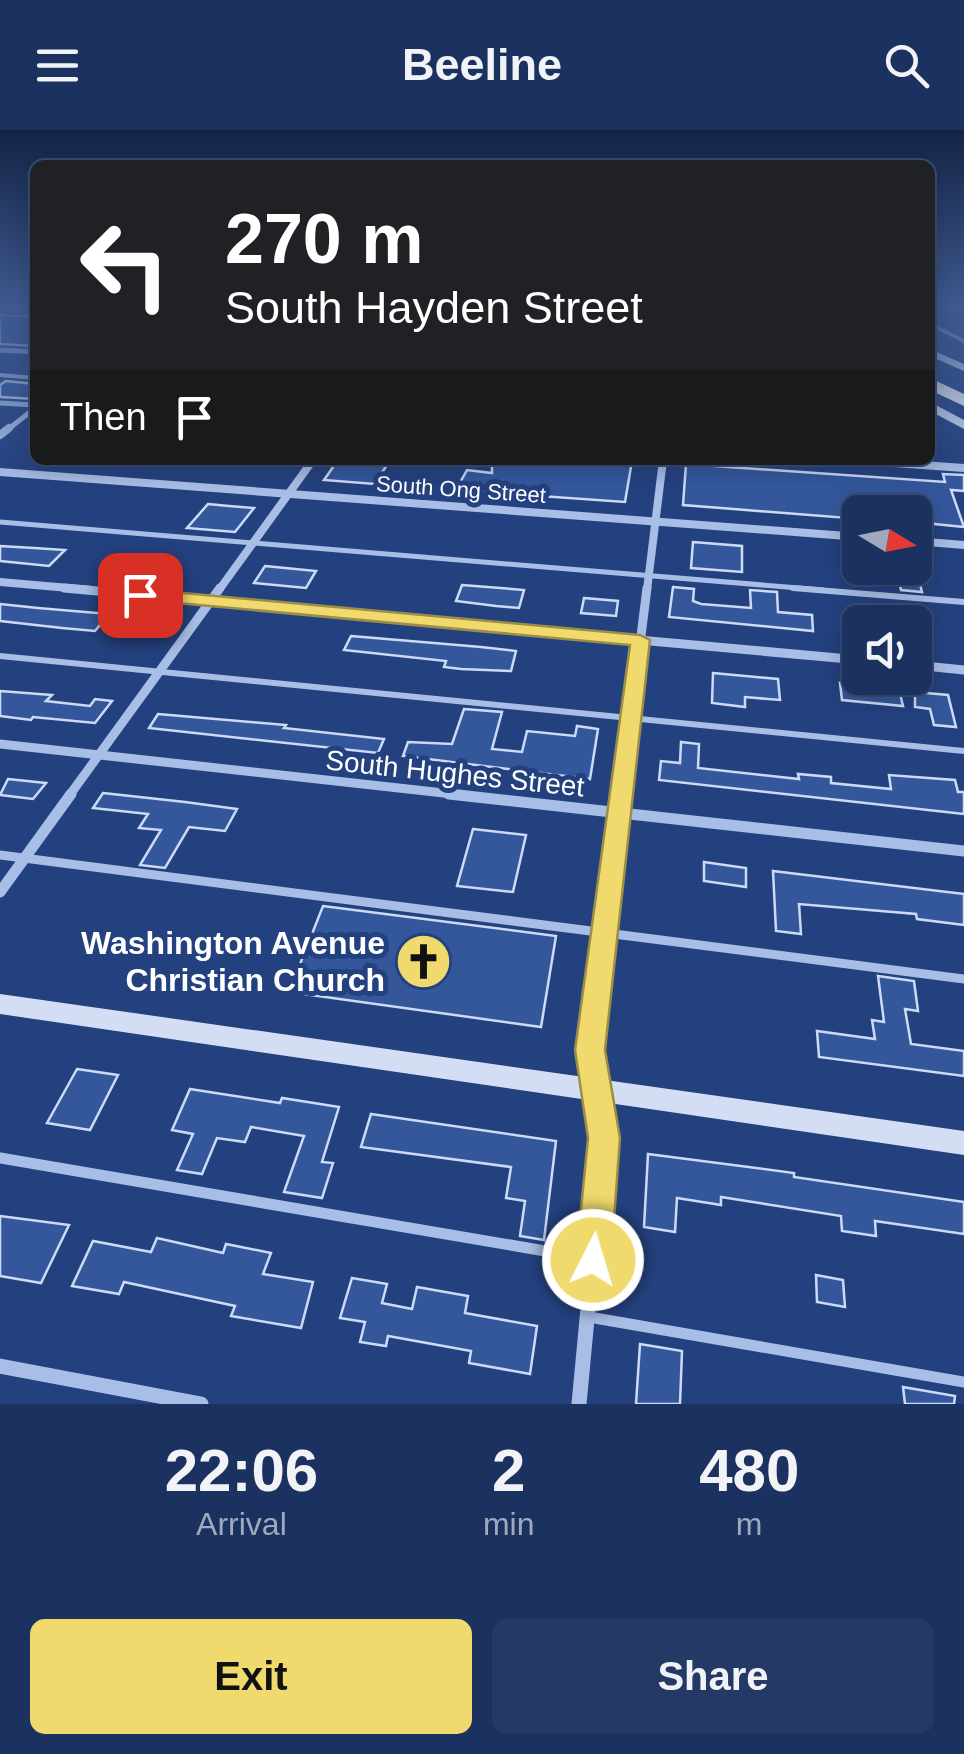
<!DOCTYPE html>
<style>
body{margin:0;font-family:Helvetica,sans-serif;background:#243965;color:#f1f3f6;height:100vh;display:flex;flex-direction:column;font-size:38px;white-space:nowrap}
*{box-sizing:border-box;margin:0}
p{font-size:32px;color:#a0a9bd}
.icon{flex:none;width:55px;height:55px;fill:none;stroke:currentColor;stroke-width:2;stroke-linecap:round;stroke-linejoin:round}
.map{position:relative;height:1274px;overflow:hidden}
.sheet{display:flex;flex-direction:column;background:#1b315f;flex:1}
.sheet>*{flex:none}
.banner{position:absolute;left:30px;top:30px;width:905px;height:305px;border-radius:15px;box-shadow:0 5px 25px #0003,0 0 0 2px #394c74;background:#202124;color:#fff;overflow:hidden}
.needle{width:65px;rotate:100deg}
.fabs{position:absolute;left:842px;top:365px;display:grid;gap:20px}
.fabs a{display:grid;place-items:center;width:90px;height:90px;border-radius:15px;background:#1b315f;box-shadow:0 5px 25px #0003,0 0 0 2px #394c74;font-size:50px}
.pin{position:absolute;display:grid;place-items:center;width:85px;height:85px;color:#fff;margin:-42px;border-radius:20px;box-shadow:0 5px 15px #0006}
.me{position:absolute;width:110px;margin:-55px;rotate:5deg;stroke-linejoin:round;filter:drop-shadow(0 0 8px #0008)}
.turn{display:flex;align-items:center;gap:35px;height:210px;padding:0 30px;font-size:45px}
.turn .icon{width:130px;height:130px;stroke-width:2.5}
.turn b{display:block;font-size:70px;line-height:85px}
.then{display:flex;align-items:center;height:95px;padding:0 30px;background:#0003;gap:20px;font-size:38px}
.eta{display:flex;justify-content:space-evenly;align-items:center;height:170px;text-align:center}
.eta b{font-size:60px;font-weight:700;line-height:70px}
.primary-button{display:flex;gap:20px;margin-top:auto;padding:20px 30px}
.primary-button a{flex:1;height:115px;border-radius:15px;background:#f0d96d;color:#111;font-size:40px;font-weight:700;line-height:115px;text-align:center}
.primary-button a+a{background:#243965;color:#f1f3f6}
header{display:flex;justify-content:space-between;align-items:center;height:130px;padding:0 30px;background:#1b315f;font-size:45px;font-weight:700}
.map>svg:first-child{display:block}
.building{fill:#34579c;stroke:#cddaf5;stroke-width:2.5}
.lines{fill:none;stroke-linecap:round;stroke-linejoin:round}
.service-far4{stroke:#a9bee6;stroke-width:4}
.service-far3{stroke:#a9bee6;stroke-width:5}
.service-far2{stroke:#a9bee6;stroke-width:6}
.service-far1{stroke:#a9bee6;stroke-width:9}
.service{stroke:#a9bee6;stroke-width:11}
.minor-far4{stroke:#a9bee6;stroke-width:5}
.minor-far3{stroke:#a9bee6;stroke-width:8}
.minor-far2{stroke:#a9bee6;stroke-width:9}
.minor-far1{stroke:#a9bee6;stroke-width:11}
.minor{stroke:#a9bee6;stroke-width:15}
.secondary{fill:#d3def5;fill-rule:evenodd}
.motorway{fill:#fff;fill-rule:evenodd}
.route{fill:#f0d96d;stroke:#9c8d47;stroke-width:2.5}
.labels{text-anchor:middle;stroke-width:10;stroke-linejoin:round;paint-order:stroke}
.far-street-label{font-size:22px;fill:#fff;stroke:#24417f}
.street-label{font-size:28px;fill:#fff;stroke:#24417f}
.near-poi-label{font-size:32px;font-weight:bold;fill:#fff;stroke:#24417f;text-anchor:end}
</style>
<header><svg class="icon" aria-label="menu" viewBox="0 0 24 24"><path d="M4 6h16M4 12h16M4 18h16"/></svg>Beeline<svg class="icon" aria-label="search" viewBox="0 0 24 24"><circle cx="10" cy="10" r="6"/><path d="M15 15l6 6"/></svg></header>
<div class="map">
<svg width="964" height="1274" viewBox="0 0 964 1274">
<rect width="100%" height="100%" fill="#24417f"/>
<g class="building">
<polygon points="0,185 35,187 35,216 0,214"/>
<polygon points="6,251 35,254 35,269 0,267 0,255"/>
<polygon points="338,330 390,330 375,354 324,350"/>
<polygon points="492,330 632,330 632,331 625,372 456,360 467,340 492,343"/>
<polygon points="686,334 945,352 943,344 964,345 964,361 951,360 964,397 915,392 915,382 860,382 860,389 683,375"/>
<polygon points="208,374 229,376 254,378 235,402 187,398"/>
<polygon points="693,412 742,416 742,442 691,438"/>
<polygon points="0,416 34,418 65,420 49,436 0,431"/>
<polygon points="265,436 316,441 306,458 254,453"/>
<polygon points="896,438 916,438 922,462 901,460"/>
<polygon points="462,455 512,459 524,460 519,478 496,476 456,471"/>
<polygon points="673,457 694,459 693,471 701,474 751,478 750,460 777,462 778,482 812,485 813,501 669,487"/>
<polygon points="584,468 618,471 616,486 581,483"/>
<polygon points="0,474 38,478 109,484 95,501 62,498 0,491"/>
<polygon points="351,506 481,517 516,521 511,541 461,539 444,537 446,531 344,520"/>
<polygon points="713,543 778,549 780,570 745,567 745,577 712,573"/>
<polygon points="840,553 899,559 903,576 842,570"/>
<polygon points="0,561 52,565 46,571 90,576 95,569 112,571 95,593 33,587 31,590 0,586"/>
<polygon points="915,562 948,565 956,597 934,595 930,579 915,577"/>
<polygon points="464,579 502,582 492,619 522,622 527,601 575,606 577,596 598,599 590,649 403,626 408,612 452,614"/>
<polygon points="158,584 286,595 284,598 384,609 378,623 149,598"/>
<polygon points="681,612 699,614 698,638 799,649 798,644 831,647 831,653 891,659 889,645 955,650 958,662 964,662 964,684 659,650 661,631 680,633"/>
<polygon points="8,649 46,653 33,669 0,665"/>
<polygon points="103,663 185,672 237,679 225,701 189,697 165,738 140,735 161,700 139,698 148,684 93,678"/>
<polygon points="473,699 526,705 513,762 457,756"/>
<polygon points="704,732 746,738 746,757 704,751"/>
<polygon points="773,741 964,764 964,795 917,789 916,784 799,774 801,804 776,801"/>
<polygon points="323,776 556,806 541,897 289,862"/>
<polygon points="878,846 914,851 918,881 905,879 911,914 964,921 964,946 819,927 817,901 875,909 872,890 884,892"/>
<polygon points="77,939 118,945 90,1000 47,993"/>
<polygon points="190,959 280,973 282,968 339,977 322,1032 333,1033 322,1068 284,1062 304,1006 251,997 245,1012 217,1008 202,1044 177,1040 193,1004 172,1000"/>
<polygon points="371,984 556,1011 544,1110 520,1106 525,1071 506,1068 511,1037 361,1017"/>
<polygon points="648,1024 794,1043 794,1047 964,1072 964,1104 875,1091 876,1106 842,1101 841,1086 721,1067 721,1075 677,1068 675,1102 644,1097"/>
<polygon points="0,1086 69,1095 41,1153 0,1146"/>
<polygon points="157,1108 223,1123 226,1114 271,1123 263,1144 313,1152 301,1198 231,1186 235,1176 124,1152 119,1164 72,1156 93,1111 151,1122"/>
<polygon points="816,1145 843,1150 845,1177 817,1172"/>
<polygon points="352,1148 387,1154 382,1173 412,1179 417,1157 468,1166 465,1183 537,1196 530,1244 469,1233 471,1221 388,1206 386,1216 360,1212 365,1192 340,1188"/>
<polygon points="640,1214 682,1221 680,1274 636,1274"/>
<polygon points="903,1257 955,1266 954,1274 905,1274"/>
</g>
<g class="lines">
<g class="service-far4">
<polyline points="957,176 964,178"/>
<polyline points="930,194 964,211"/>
<polyline points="0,245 35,248"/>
</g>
<polyline class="service-far3" points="0,392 823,460"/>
<g class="service-far2">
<polyline points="793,458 964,472"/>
<polyline points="0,526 964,621"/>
</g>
<polyline class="service-far1" points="0,725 964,849"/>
<g class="service">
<polyline points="0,1028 592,1129"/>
<polyline points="589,1187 964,1252"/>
</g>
<g class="minor-far4">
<polyline points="0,220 35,222"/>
<polyline points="0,273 35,275"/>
<polyline points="6,301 35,278"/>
</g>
<g class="minor-far3">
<polyline points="0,305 9,298"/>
<polyline points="852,330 964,338"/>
<polyline points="0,342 860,407"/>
<polyline points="915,411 964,415"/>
<polyline points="0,452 92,460"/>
<polyline points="219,460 313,330"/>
<polyline points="647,460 663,330"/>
</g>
<g class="minor-far2">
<polyline points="64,458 860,530"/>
<polyline points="915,535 964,540"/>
<polyline points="0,614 471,666"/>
<polyline points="69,666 220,458"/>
<polyline points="621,666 647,458"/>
</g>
<g class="minor-far1">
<polyline points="449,664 964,721"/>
<polyline points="0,762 71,664"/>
<polyline points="592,932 590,920 622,664"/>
</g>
<g class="minor">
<polyline points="0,1236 201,1274"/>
<polyline points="579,1274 604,1008 592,930"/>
</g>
<g class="secondary">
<polygon points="0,176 35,176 35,182 0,180"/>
<polygon points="930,219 964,234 964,241 930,226"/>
<polygon points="930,272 964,290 964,299 930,281"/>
<polygon points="0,864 964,1001 964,1025 0,884"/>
</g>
<polygon class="motorway" points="930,248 964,264 964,276 930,260"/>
</g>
<linearGradient id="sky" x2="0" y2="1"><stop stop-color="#142446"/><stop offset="0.5" stop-color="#3f5a90"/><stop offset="1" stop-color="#3f5a90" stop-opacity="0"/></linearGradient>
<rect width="964" height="354" fill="url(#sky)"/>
<polygon class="route" points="140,459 640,505 650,510 605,920 620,1008 611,1130 606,1141 593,1146 581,1141 576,1130 588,1008 575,920 630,515 134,469 131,465"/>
<defs>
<symbol id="church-disc" viewBox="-11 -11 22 22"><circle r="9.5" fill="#f0d96d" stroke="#24417f"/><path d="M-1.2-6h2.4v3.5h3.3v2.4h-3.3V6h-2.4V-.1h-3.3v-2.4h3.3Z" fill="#111"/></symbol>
</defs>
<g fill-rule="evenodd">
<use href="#church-disc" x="392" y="800" width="63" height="63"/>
</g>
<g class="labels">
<g class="far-street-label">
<text transform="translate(461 359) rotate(4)" y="8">South Ong Street</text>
</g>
<g class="street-label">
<text transform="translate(455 643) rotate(6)" y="10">South Hughes Street</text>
</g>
<g class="near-poi-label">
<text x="385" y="824">Washington Avenue<tspan x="385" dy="37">Christian Church</tspan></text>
</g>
</g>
</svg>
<div class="fabs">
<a><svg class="needle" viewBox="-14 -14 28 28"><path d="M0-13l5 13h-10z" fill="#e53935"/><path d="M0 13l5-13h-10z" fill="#a0a9bd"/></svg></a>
<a><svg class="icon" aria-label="sound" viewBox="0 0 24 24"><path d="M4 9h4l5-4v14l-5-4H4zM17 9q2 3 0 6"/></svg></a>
</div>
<div class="pin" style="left:140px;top:465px;background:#d93025"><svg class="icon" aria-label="arrive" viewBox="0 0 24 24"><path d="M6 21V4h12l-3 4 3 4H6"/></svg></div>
<svg class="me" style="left:593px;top:1130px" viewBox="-20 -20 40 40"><circle r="17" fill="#f0d96d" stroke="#fff" stroke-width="3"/><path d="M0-11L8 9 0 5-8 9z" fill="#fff"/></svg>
<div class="banner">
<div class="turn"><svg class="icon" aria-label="left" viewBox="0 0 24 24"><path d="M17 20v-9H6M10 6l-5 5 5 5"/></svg><div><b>270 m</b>South Hayden Street</div></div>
<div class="then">Then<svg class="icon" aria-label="arrive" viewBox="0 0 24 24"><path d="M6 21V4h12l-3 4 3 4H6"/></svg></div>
</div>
</div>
<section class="sheet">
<div class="eta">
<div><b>22:06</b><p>Arrival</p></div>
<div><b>2</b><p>min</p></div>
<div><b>480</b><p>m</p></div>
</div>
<div class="primary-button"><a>Exit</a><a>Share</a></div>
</section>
